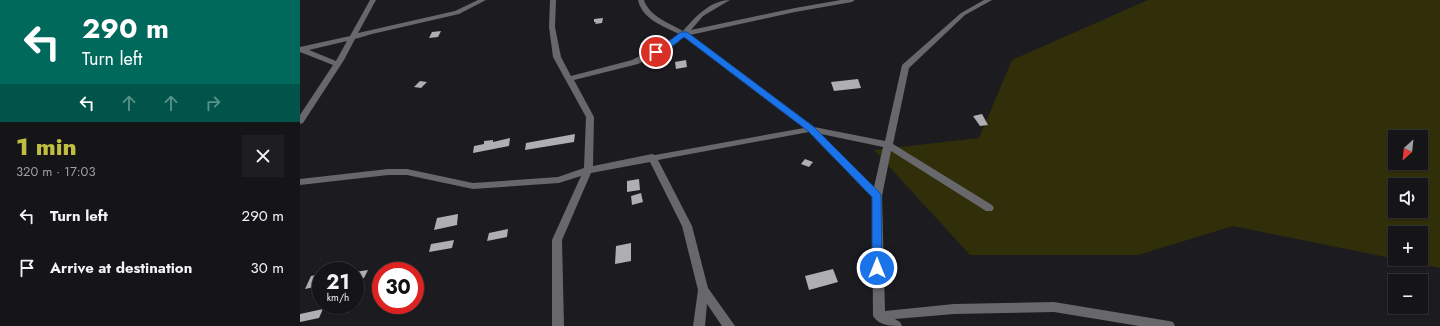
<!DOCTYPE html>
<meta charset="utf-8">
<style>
body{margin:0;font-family:Jost,sans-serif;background:#1e1e21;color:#f1f3f6;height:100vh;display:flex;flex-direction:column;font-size:15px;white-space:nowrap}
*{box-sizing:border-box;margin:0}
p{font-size:13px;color:#9d9fa2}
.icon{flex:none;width:22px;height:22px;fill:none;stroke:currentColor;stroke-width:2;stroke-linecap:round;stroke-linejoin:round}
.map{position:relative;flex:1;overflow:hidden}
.panel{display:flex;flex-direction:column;background:#151518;width:300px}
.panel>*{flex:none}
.hud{background:#00695c;color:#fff;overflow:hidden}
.needle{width:26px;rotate:207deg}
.controls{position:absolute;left:1088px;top:130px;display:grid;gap:8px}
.controls a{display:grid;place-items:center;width:40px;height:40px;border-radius:0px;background:#151518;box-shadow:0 1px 3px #0004,0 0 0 1px #343437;font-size:20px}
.speed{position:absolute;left:12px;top:262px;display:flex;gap:8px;font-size:20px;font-weight:700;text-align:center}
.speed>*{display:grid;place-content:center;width:52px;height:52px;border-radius:50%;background:#151518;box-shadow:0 1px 3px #0004,0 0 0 1px #343437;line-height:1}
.speed small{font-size:10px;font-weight:400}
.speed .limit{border:6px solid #d22;background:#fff;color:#111}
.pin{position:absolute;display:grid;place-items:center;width:34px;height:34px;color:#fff;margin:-17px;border:2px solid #fff;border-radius:50%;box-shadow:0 1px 4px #0007}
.me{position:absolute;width:44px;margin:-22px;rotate:0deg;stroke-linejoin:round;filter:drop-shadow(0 0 3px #0008)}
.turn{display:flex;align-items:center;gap:14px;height:84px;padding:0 16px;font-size:18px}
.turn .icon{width:52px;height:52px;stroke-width:2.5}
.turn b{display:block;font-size:28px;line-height:34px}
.lanes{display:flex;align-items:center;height:38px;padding:0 16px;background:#0003;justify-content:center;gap:20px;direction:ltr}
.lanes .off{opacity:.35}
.round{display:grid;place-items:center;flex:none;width:42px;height:42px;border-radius:0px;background:#1e1e21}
.summary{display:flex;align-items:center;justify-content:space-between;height:68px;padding:0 16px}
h1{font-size:24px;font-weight:800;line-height:30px;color:#bfbe41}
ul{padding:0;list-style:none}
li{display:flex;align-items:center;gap:12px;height:52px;padding:0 16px}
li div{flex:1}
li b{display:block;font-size:15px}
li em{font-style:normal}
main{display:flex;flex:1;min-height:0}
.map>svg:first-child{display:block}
.green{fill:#302f09;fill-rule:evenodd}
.building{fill:#aeaeb3}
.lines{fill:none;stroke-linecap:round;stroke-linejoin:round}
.street{fill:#67676c;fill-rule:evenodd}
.route{fill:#1a73e8;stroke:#114b97}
</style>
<main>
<section class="panel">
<div class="hud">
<div class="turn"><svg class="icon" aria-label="left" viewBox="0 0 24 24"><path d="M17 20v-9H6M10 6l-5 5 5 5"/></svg><div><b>290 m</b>Turn left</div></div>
<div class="lanes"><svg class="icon" aria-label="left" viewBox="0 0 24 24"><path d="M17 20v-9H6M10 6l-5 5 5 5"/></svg><svg class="icon off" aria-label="ahead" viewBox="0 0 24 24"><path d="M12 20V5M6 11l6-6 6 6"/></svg><svg class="icon off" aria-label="ahead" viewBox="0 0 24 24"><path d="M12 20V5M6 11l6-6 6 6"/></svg><svg class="icon off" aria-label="right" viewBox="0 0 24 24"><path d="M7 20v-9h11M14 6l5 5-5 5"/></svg></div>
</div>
<div class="summary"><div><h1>1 min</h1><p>320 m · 17:03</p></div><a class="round"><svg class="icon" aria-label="close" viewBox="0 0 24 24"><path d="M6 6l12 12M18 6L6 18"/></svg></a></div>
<ul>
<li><svg class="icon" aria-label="left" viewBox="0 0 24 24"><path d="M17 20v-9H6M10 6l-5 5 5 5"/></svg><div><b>Turn left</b></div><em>290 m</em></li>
<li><svg class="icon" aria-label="arrive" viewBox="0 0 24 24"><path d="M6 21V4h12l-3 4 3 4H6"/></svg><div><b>Arrive at destination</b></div><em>30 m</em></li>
</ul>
</section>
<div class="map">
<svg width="1140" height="326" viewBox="0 0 1140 326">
<rect width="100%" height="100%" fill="#1c1c20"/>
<path class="green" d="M848,0H1140V268L933,226L838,255H670L574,150L679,138L712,60ZM1095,137H1121V163H1095ZM1095,185H1121V211H1095ZM1095,233H1121V259H1095Z"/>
<g class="building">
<polygon points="303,18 302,23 295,24 296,22 294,22 294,19"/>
<polygon points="141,31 138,37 129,38 132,32"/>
<polygon points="386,60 387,67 376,69 375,62"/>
<polygon points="558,79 561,88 534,91 531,82"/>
<polygon points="120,81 127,82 121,88 114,87"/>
<polygon points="682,114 688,125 680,126 673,116"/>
<polygon points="275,134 274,142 225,150 226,143"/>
<polygon points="210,138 209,146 173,153 174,146 184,144 184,141 193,140 193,142"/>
<polygon points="505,159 513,162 509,167 501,164"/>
<polygon points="339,179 340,190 327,192 327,181"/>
<polygon points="341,193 343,202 332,205 331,196"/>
<polygon points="158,214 157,225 134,230 137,218"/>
<polygon points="208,229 207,237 187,241 189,233"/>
<polygon points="154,240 152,248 129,252 131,244"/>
<polygon points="331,243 331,261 315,264 316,246"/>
<polygon points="533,269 538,282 509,290 505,276"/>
<polygon points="68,270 64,278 57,279 55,282 55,272"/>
<polygon points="21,274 19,286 5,289 11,276"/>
<polygon points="23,309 19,318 0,322 0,314"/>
</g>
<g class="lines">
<g class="street">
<path d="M70,0H76L58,33L155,11L178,0H186L159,14L72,34L55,39L44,60L3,123L0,124V115L33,65L0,52V47L50,36ZM47,41L36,61L9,50Z"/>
<path d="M250,0H256L255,27L261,57L271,76L332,60L364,44L379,34C363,26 342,19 338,0H344C349,16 369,23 383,31C395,17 411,0 430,0L403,16L391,30L495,8L541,0H555L552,2L495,12L390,35L514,127L585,141L602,65L661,13L684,0H692L665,15L609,68L593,144L692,205L694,208L692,211H686L591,151L582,196L585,311L654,304L754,302L869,321L873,322L875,326H839L754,312L654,314L595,319L600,322L602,326C591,326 579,326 573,316L572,197L509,132L358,160L392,226L408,288L435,326H422L407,304L405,326H393L398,290L382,226L350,162L291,173L262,240L264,326H252V240L281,176L259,183L173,189L107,175H88L0,185V179L88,169H107L173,183L258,177L284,168L286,117L253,57L249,27ZM384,37L504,128L355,155L352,154L293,166L294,117L274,80L338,64L370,48ZM521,134L583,147L574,187Z"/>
</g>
</g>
<path class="route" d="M381,32H387L514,127L580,193L581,196L582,268L581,271L577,273L573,271L572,268V197L508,131L384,37C376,43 364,55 354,53V50L364,45Z"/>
</svg>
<div class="controls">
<a><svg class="needle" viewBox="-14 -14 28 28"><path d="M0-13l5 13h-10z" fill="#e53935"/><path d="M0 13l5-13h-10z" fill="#9d9fa2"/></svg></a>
<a><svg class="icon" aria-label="sound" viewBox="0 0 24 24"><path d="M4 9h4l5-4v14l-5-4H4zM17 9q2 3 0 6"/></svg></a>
<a>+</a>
<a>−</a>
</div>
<div class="speed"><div>21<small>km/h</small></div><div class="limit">30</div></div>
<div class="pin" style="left:356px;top:52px;background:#d93025"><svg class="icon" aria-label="arrive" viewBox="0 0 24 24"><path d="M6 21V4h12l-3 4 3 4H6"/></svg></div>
<svg class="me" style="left:577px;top:268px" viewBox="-20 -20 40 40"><circle r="17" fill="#1a73e8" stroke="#fff" stroke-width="3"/><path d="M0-11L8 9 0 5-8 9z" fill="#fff"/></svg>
</div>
</main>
